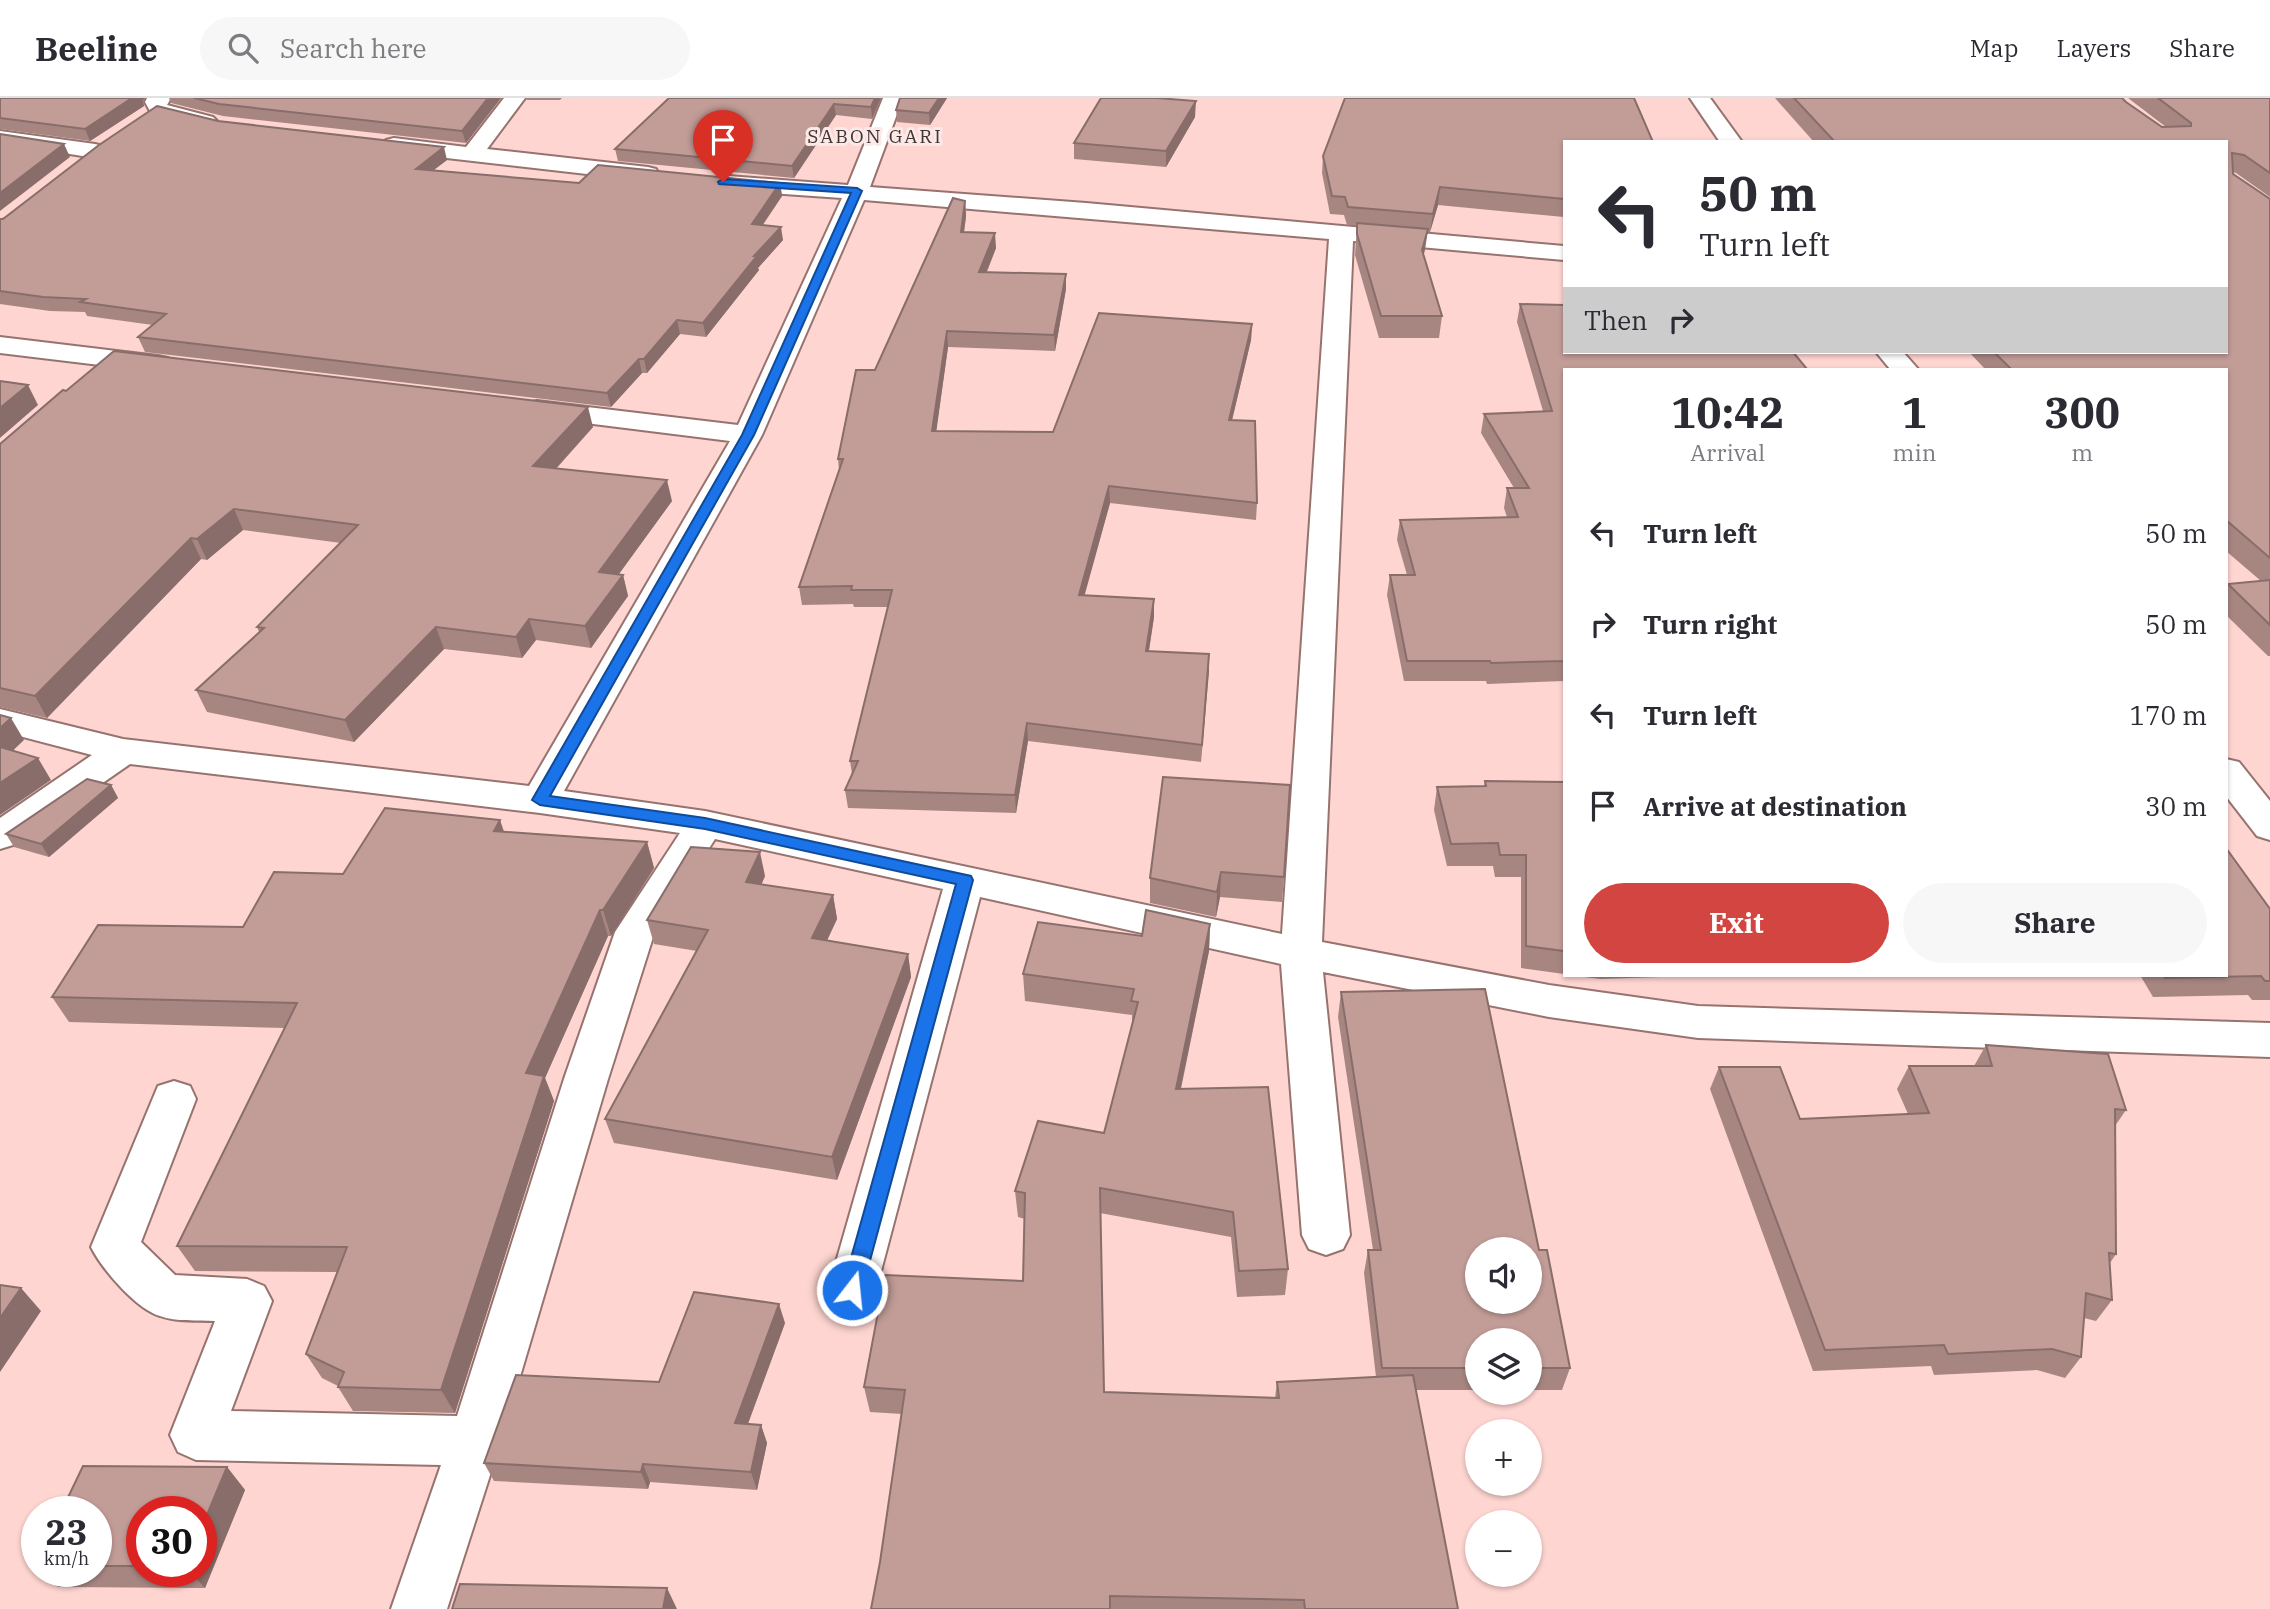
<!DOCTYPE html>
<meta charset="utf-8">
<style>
body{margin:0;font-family:"IBM Plex Serif",serif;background:#f7f7f7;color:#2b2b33;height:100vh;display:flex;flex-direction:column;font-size:26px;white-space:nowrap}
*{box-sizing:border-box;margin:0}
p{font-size:23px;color:#7c7c81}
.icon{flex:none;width:38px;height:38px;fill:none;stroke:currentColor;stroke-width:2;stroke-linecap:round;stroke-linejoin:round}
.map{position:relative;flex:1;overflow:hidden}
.drawer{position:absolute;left:1563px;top:270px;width:665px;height:609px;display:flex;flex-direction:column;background:#fff;border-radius:0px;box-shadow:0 2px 5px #0004}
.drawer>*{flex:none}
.banner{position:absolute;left:1563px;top:42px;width:665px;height:214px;border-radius:0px;box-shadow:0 2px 5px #0004;background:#fff;color:#2b2b33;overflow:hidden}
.tools{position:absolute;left:1465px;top:1139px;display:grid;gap:14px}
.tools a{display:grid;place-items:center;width:77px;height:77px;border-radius:50%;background:#fff;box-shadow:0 2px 5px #0004;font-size:35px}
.speed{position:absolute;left:21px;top:1398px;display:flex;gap:14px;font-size:35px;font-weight:700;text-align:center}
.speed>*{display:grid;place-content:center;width:91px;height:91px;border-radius:50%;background:#fff;box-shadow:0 2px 5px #0004;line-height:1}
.speed small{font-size:18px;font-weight:400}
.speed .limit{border:10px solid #d22;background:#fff;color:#111}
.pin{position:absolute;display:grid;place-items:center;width:60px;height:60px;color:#fff;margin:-72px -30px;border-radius:50% 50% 50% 0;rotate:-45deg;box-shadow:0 0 7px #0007}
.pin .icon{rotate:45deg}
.me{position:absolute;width:77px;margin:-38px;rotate:16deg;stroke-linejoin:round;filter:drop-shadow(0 0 5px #0008)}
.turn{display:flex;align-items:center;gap:24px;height:147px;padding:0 21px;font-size:32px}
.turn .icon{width:91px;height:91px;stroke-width:2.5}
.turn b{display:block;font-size:49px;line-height:60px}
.then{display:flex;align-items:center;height:66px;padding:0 21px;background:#0003;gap:14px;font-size:26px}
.eta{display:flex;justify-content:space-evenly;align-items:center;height:119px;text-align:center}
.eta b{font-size:42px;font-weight:700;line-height:49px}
.primary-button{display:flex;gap:14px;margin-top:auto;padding:14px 21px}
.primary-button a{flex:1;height:80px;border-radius:42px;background:#d34541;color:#fff;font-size:28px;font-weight:700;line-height:80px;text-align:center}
.primary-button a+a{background:#f7f7f7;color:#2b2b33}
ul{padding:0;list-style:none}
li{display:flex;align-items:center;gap:21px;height:91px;padding:0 21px}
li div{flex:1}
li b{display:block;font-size:26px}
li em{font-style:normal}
header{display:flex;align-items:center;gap:42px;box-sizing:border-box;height:98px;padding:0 35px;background:#fff;border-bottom:2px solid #e1e1e2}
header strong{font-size:33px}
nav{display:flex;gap:38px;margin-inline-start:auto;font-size:24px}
.search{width:490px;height:63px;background:#f7f7f7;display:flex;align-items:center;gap:18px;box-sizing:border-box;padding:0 24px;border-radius:38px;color:#7c7c81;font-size:26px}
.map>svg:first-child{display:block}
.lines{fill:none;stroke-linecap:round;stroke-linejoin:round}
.minor-casing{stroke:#97736f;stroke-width:4}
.minor{fill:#fff;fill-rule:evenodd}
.wall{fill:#a78682;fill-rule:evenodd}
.shaded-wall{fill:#886d6a}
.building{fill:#c29c97;stroke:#886d6a;stroke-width:2;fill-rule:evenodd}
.route{fill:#1a73e8;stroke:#114b97;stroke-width:2}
.labels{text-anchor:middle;stroke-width:6;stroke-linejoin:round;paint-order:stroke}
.far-neighbourhood-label{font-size:19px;letter-spacing:2px;fill:#433332;stroke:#fae9e7}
</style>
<header>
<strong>Beeline</strong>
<div class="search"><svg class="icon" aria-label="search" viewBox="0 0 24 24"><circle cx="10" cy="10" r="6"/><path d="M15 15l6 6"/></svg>Search here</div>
<nav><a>Map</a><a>Layers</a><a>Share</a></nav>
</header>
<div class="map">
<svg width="2270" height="1511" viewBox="0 0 2270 1511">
<rect width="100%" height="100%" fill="#fed5d0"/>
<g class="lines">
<defs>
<g id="minor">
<polygon points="147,0 171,0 167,7 213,19 217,23 213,27 206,29 151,15 145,4"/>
<polygon points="504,0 525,0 487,51 648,69 656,71 659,76 656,81 648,83 394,54 386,52 383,47 386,42 394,40 466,49"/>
<path d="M883,0H903L870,89L1086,105L1564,148V162L1353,143L1322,844L1549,887L1698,908L2270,925V959L1698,940L1549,919L1323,874L1350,1137L1343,1151L1326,1157L1309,1151L1302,1137L1281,866L980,799L876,1192L869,1207L852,1213L835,1207L828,1192L943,791L715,741L654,836L608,981L501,1343L447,1511H391L441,1367L196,1362L178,1354L170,1337L215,1223C197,1222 176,1224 160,1218C136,1211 102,1171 91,1149L158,988L174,983L190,988L196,1001L141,1144L175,1177L247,1181L264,1188L272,1203L231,1313L457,1318L564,981L615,834L680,735L540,715L130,666L13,747L0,751V720L92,657L0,633V611L123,641L529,688L730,343L537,319L527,317L523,311L527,305L537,303L738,327L842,100L728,92L720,90L717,85L720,80L728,78L848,87ZM864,102L1329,141L1282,836L705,713L564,693L762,337Z"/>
<polygon points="1690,0 1710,0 1742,44 1720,44"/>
<polygon points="0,33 95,46 103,48 106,53 103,58 95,60 0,45"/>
<polygon points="0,239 158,258 168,260 171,266 168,272 158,274 0,255"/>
<polygon points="1876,254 1903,254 1918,271 1890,271"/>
<polygon points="2226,661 2239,664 2270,703 2270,742 2257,738 2226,698"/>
</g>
</defs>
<use href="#minor" class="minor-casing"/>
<use href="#minor" class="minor"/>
</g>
<g class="wall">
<polygon points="0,0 143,3 144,8 90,43 0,31"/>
<polygon points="169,0 501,0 466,45 223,18 171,5"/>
<polygon points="526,0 562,0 560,2 527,2"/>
<polygon points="669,0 881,0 872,21 836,17 794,80 618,63 615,51"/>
<polygon points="900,0 947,0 930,27 897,24 896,12"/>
<polygon points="1775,0 2122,0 2126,4 2162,29 2166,29 2128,0 2270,0 2270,99 2236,75 2233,74 2233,76 2270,101 2270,558 2268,558 2226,517 2226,489 2228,486 2261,483 2226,453 2226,271 1985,271 1969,254 2226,254 2226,44 1814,44"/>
<polygon points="1195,19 1166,69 1074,61 1074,45"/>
<polygon points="218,23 447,62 434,72 579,85 780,85 782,98 763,127 783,142 758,170 759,172 706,239 680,236 647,275 642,275 611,309 145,254 138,239 153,227 87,218 85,214 50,213 0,206 0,121"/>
<polygon points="1564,44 1564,119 1438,107 1430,134 1427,134 1423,158 1442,218 1439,240 1379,240 1355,157 1357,127 1347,127 1344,117 1330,116 1322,75 1323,58"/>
<polygon points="965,103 966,118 964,134 996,150 987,174 1066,191 1055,253 948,249 936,333 1053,334 1252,226 1251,242 1232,322 1257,405 1256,422 1110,405 1084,497 1154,519 1149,553 1209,556 1201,664 1028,643 1016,715 848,710 845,692 852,676 850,663 888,509 854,509 853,506 802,507 799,489 839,372 838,361 875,272"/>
<polygon points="1520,206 1564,271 1564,583 1487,586 1486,583 1404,583 1387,497 1390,477 1407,477 1397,442 1400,422 1507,419 1504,410 1507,390 1514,390 1481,335 1484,316 1543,313 1517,224"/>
<polygon points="593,329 556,371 672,403 619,476 623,477 628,498 591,550 536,542 522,560 444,551 354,644 207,614 196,592 259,534 257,529 341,445 243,432 207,462 201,461 47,620 0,609 0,346"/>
<polygon points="1163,679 1284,779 1282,804 1220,799 1216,819 1150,805 1150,780"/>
<polygon points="1485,683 1564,684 1564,876 1521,870 1521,779 1495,779 1493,768 1447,768 1434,712 1437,689 1484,688"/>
<polygon points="111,687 118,700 49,759 14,749 6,736"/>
<polygon points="504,734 647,744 654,770 611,838 608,838 545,980 554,1003 455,1315 353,1313 338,1289 338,1288 322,1280 306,1256 337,1174 195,1173 177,1148 285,930 69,924 52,899 243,829 343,776"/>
<polygon points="765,778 761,787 833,797 837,821 827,842 908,856 911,879 837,1082 614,1045 605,1021 697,853 654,846 647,822"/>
<polygon points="2270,811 2270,902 2252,902 2248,897 2153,899 2140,877 2226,877"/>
<polygon points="1210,826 1209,853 1181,991 1288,1171 1285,1197 1237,1199 1231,1139 1100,1115 1104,1294 1275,1300 1277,1284 1376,1279 1364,1175 1368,1152 1373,1152 1338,919 1341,894 1539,1152 1570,1270 1562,1292 1530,1292 1530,1242 1477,1242 1477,1292 1416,1292 1458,1511 871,1511 880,1464 902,1316 870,1314 864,1289 1023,1183 1025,1121 1018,1119 1015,1093 1104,1035 1132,930 1132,917 1025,903 1023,876 1142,838"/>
<polygon points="1567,877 1660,877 1660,879 1601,881"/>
<polygon points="1986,947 2126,1012 2115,1028 2116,1156 2110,1165 2112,1202 2096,1223 2084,1220 2081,1259 2065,1280 2037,1272 1934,1277 1931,1268 1813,1273 1710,991 1719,969 1800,1021 1908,1016 1897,991 1909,968 1974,968"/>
<polygon points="785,1225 748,1326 761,1327 767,1345 757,1392 650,1384 648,1391 494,1383 484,1365"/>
<path d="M227,1369L245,1392L205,1490L58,1489L42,1474H96V1414ZM142,1414L201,1474H142Z"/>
</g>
<g class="shaded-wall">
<polygon points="132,0 145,0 143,3 144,8 90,43 85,31"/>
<polygon points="488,0 501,0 466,45 462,33"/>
<polygon points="875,0 881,0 872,21 871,9"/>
<polygon points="939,0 947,0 930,27 929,15"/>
<polygon points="1196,3 1195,19 1166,69 1166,53"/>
<polygon points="834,6 836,17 794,80 792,68"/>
<polygon points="64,46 70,59 0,113 0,95"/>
<polygon points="444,49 447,62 419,83 416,71"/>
<polygon points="780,85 782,98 754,139 752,126"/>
<polygon points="1440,89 1438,107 1430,134 1433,116"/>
<polygon points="965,103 966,118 962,149 961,134"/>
<polygon points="781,129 783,142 758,170 759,172 706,239 703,225 754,158"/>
<polygon points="1428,131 1425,152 1419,174 1422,152"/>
<polygon points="995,135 996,150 980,189 979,174"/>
<polygon points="1066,176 1066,191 1055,253 1054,237"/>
<polygon points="677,222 680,236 647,275 644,261"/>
<polygon points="1252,226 1251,242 1228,339 1229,322"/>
<polygon points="947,233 948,249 934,350 932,333"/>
<polygon points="639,261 642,275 611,309 607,295"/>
<polygon points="28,287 38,307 0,340 0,310"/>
<polygon points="588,309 593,329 539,389 533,368"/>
<polygon points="667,382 672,403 605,495 599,474"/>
<polygon points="1109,388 1110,405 1080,514 1079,497"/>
<polygon points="234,411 243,432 207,462 197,441"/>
<polygon points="191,440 201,461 47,620 35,598"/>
<polygon points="623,477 628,498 591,550 585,528"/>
<polygon points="1154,501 1154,519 1146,570 1146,553"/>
<polygon points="529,521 536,542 522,560 516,539"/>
<polygon points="436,529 444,551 354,644 345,622"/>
<polygon points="1209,556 1209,574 1201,664 1202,647"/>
<polygon points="11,620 24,642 0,665 0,630"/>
<polygon points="1027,625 1028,643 1016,715 1015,697"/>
<polygon points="38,660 51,682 0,717 0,685"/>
<polygon points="111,687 118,700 49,759 41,746"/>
<polygon points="500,722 509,748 494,733"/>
<polygon points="647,744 654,770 611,838 603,812"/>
<polygon points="760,754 765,778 752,808 746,784"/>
<polygon points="1221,774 1220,799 1216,819 1217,794"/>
<polygon points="833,797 837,821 817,864 812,840"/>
<polygon points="600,812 608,838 545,980 554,1003 455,1315 441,1292 526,975"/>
<polygon points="1210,826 1209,853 1175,1017 1176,991"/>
<polygon points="908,856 911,879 837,1082 832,1059"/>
<polygon points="21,1190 41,1213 0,1274 0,1220"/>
<polygon points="779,1206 785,1225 741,1344 735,1325"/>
<polygon points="761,1327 767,1345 757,1392 751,1374"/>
<polygon points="643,1366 650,1384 648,1391 641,1374"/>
<polygon points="227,1369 245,1392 205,1490 190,1474 201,1474 201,1431"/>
<polygon points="667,1490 677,1511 663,1511"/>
</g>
<g class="building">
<polygon points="0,0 132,0 85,31 0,20"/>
<polygon points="194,0 488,0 462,33 219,6"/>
<polygon points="669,0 875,0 871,9 834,6 792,68 615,51"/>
<polygon points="900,0 939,0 929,15 896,12"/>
<polygon points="1101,0 1157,0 1196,3 1166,53 1074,45"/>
<polygon points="1345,0 1634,0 1653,44 1564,44 1564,101 1440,89 1433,116 1348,109 1345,99 1332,98 1323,58"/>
<polygon points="1794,0 2122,0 2126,4 2162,29 2191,28 2191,25 2158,0 2270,0 2270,75 2244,57 2232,55 2233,76 2270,101 2270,460 2226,422 2226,271 2011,271 1994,254 2226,254 2226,44 1835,44"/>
<polygon points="157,8 218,23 444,49 416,71 579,85 598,67 780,85 752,126 781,129 754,158 757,158 703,225 677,222 644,261 639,261 607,295 138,239 166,216 80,204 86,201 43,199 0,193 0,121 3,121 99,47"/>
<polygon points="0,36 64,46 0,95"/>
<polygon points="953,100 965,103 961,134 995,135 979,174 1066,176 1054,237 947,233 932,333 1053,334 1099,215 1252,226 1229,322 1255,323 1257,405 1109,388 1079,497 1154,501 1146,553 1209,556 1202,647 1027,625 1015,697 845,692 858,663 850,663 892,492 851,492 852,488 799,489 843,361 838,361 856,272 875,272"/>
<polygon points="1357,125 1428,131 1422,152 1442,218 1381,218 1357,136"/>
<polygon points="1520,206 1564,207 1564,254 1793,254 1807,271 1564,271 1564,563 1491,565 1490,563 1407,563 1390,477 1415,477 1400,422 1518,419 1507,390 1529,390 1484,316 1552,313"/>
<polygon points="114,253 588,309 533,368 667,382 599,474 623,477 585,528 529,521 516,539 436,529 345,622 196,592 264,530 257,529 358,427 234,411 197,441 191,440 35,598 0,590 0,346 63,292 66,293"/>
<polygon points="0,283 28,287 0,310"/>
<polygon points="2270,482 2270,527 2228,486"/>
<polygon points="0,617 11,620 0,630"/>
<polygon points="0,649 38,660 0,685"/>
<polygon points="1163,679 1290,687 1284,779 1221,774 1217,794 1150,780"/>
<polygon points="87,681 111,687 41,746 6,736"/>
<polygon points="1485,683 1564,684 1564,853 1526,848 1526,757 1500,757 1498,745 1451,746 1437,689 1486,688"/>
<polygon points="385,710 500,722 494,733 647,744 603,812 600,812 526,975 544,978 441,1292 338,1289 344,1274 306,1256 347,1149 177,1148 297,905 52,899 98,827 243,829 274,774 343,776"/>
<polygon points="691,749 760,754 746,784 833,797 812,840 908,856 832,1059 605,1021 708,832 647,822"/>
<polygon points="2226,750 2270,811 2270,883 2265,883 2261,878 2165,880 2163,877 2226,877"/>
<polygon points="1146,812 1210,826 1176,991 1268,989 1288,1171 1239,1173 1233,1114 1100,1090 1104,1294 1279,1300 1277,1284 1413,1277 1458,1511 1305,1511 1304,1502 1110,1498 1110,1511 871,1511 880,1464 905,1292 864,1289 885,1177 1023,1183 1025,1095 1015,1093 1038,1023 1104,1035 1138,904 1131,903 1134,891 1023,876 1038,824 1142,838"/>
<path d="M1485,891L1539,1152H1547L1570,1270H1530V1242H1477V1270H1382L1368,1152H1381L1341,894ZM1477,1152H1530V1204H1477Z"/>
<polygon points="1986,947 2108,956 2126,1012 2115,1011 2116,1156 2109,1155 2112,1202 2086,1195 2081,1259 2052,1251 1948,1256 1944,1247 1825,1252 1719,969 1780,969 1800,1021 1929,1015 1909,968 1992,968"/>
<polygon points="0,1187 21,1190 0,1220"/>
<polygon points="694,1194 779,1206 735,1325 761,1327 751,1374 643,1366 641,1374 484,1365 516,1277 659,1284"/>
<polygon points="83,1368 227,1369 201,1431 201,1414 142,1414 142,1468 96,1468 96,1414 61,1414"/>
<polygon points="460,1486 667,1490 663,1511 452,1511"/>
</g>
<polygon class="route" points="723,81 857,90 862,93 754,337 550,698 705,720 971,778 973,782 862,1192 859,1198 852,1201 845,1198 842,1192 956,786 705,731 540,707 532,702 742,337 851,95 719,86 718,84"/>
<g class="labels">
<g class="far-neighbourhood-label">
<text x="875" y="45">SABON GARI</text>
</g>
</g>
</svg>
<div class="tools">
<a><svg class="icon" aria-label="sound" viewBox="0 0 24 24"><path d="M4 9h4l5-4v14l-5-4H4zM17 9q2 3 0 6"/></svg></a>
<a><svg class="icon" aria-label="layers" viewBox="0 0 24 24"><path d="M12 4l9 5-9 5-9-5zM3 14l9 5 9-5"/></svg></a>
<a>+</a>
<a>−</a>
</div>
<div class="speed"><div>23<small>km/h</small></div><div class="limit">30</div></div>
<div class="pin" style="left:723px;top:84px;background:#d93025"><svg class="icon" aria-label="arrive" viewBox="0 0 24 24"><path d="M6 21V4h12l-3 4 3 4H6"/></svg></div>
<svg class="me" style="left:852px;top:1192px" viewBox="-20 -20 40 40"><circle r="17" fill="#1a73e8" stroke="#fff" stroke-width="3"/><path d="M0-11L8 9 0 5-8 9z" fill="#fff"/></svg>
<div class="banner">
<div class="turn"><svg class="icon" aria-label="left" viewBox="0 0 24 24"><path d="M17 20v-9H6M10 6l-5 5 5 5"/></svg><div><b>50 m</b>Turn left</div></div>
<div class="then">Then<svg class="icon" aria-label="right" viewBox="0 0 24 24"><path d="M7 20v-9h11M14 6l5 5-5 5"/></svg></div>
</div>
<section class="drawer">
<div class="eta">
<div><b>10:42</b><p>Arrival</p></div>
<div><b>1</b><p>min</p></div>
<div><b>300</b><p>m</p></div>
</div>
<ul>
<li><svg class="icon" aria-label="left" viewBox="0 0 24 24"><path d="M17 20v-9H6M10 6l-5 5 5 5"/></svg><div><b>Turn left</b></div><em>50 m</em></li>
<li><svg class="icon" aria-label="right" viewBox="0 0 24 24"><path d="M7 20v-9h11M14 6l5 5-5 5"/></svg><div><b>Turn right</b></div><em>50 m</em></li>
<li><svg class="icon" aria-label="left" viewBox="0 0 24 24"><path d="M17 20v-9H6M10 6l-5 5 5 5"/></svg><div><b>Turn left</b></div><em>170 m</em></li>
<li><svg class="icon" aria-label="arrive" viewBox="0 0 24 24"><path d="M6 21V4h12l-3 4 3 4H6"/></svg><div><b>Arrive at destination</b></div><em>30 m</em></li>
</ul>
<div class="primary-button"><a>Exit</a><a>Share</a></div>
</section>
</div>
